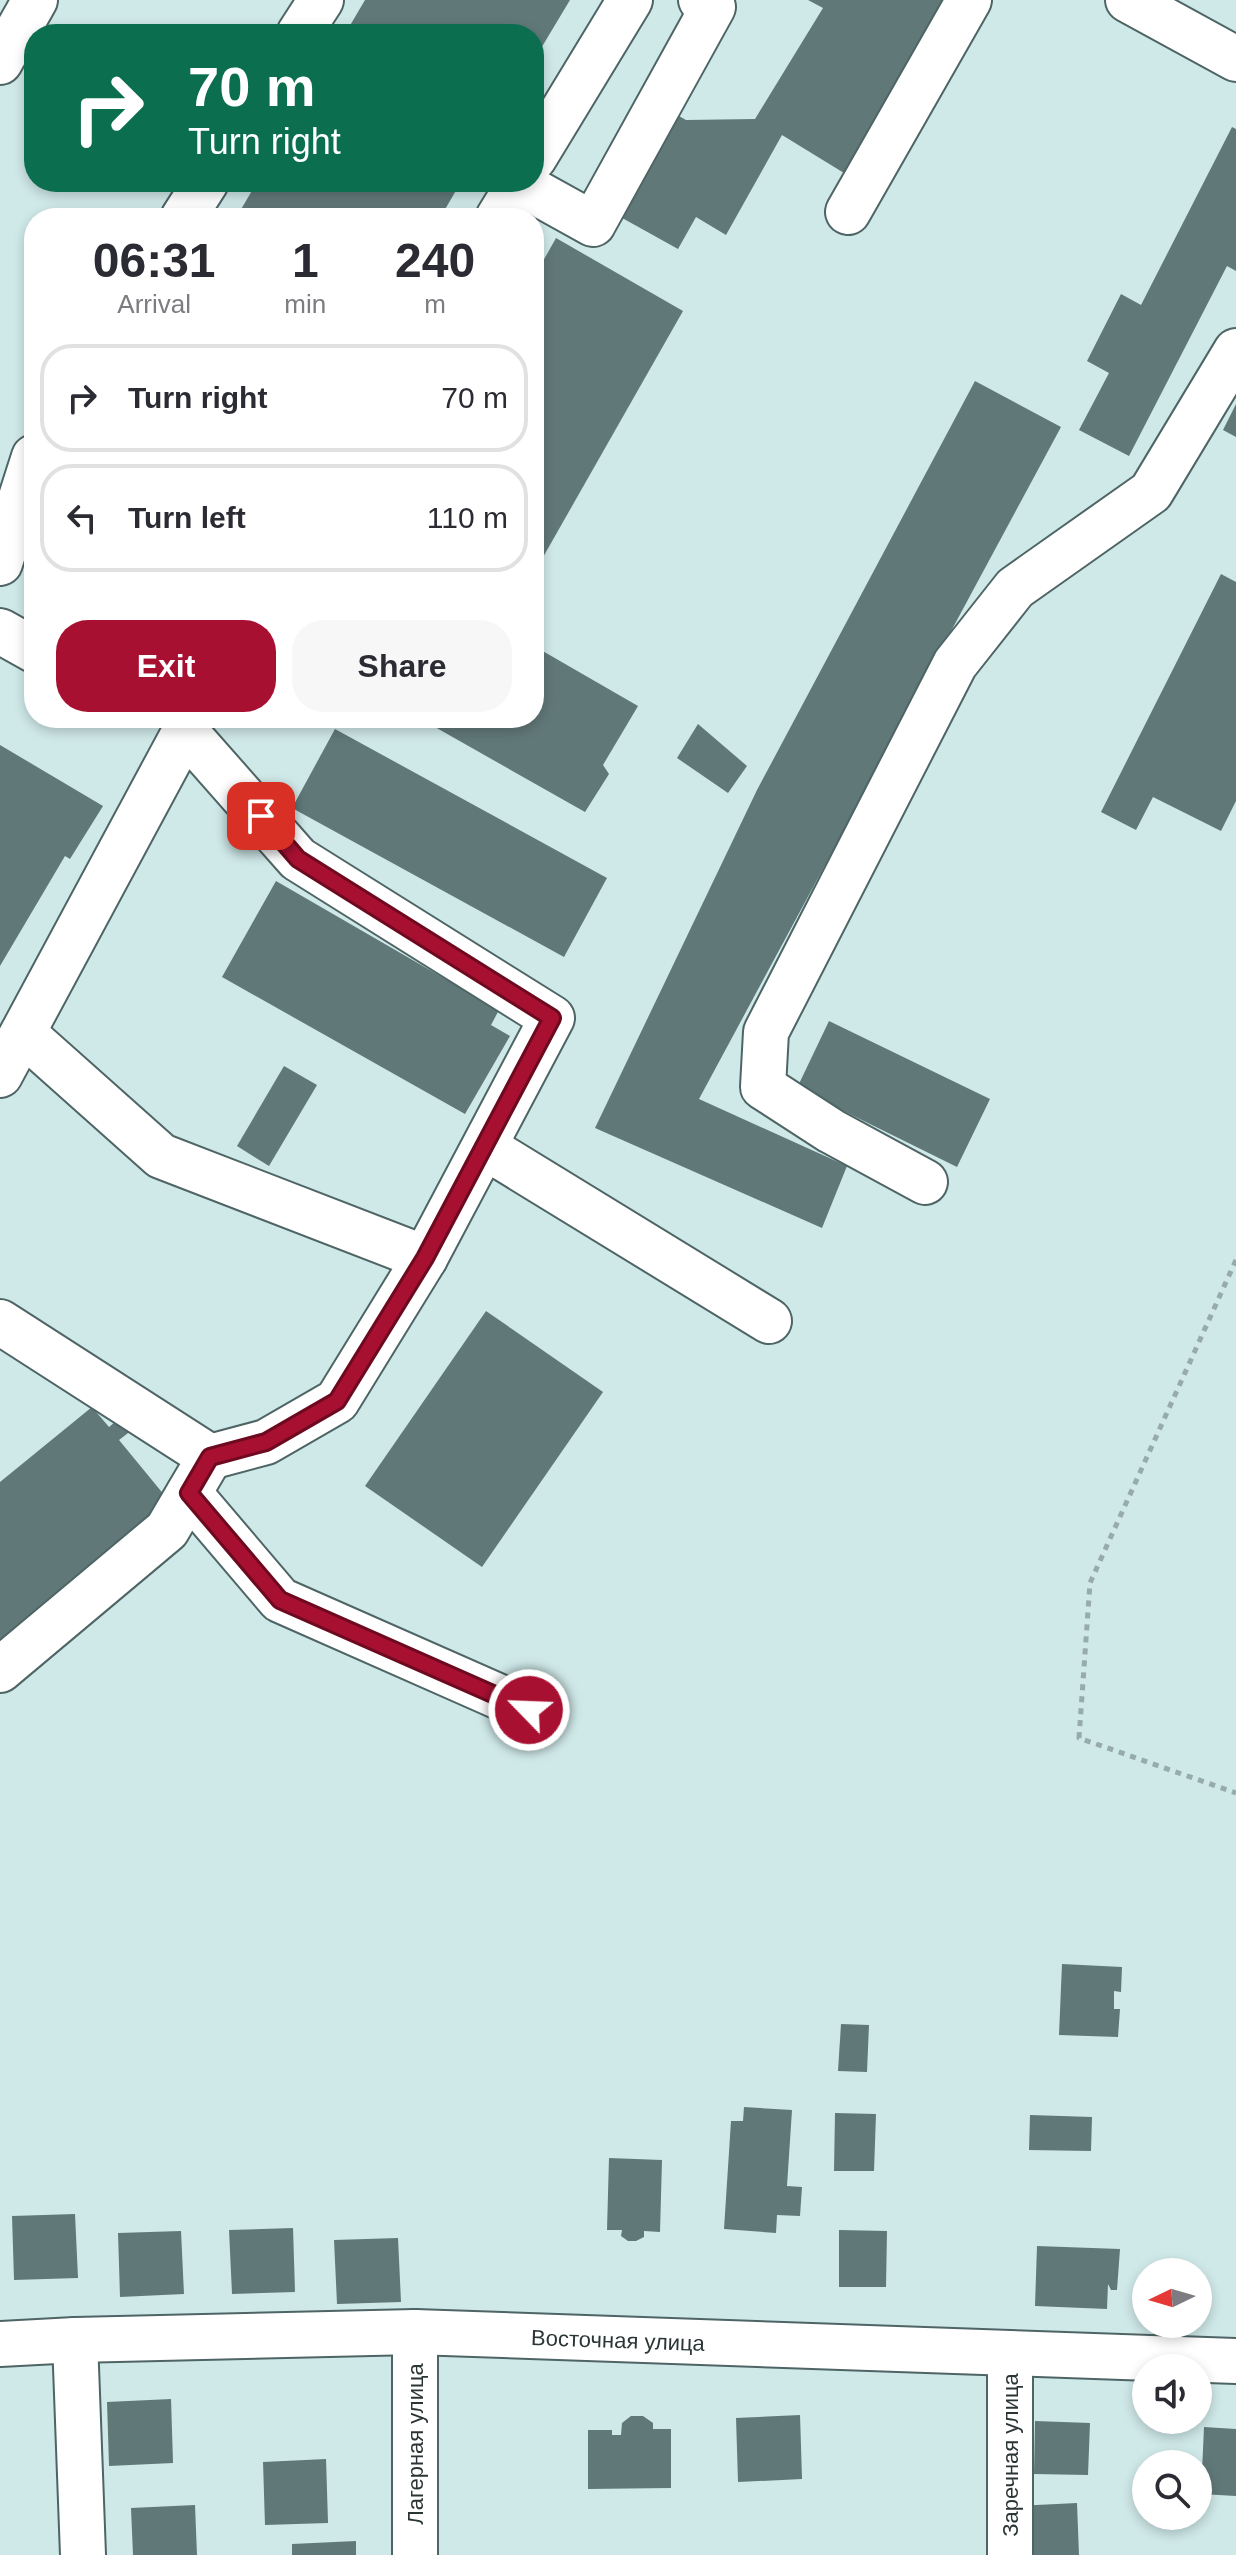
<!DOCTYPE html>
<meta charset="utf-8">
<style>
body{margin:0;font-family:Helvetica,sans-serif;background:#f7f7f7;color:#2b2b33;height:100vh;display:flex;flex-direction:column;font-size:30px;white-space:nowrap}
*{box-sizing:border-box;margin:0}
p{font-size:26px;color:#7c7c81}
.icon{flex:none;width:44px;height:44px;fill:none;stroke:currentColor;stroke-width:2;stroke-linecap:round;stroke-linejoin:round}
.map{position:relative;flex:1;overflow:hidden}
.sheet{position:absolute;left:24px;top:208px;width:520px;height:520px;display:flex;flex-direction:column;background:#fff;border-radius:32px;box-shadow:0 4px 12px #0003}
.sheet>*{flex:none}
.banner{position:absolute;left:24px;top:24px;width:520px;height:168px;border-radius:32px;box-shadow:0 4px 12px #0003;background:#0b6e4f;color:#fff;overflow:hidden}
.needle{width:52px;rotate:265deg}
.fabs{position:absolute;left:1132px;top:2258px;display:grid;gap:16px}
.fabs a{display:grid;place-items:center;width:80px;height:80px;border-radius:50%;background:#fff;box-shadow:0 4px 12px #0003;font-size:40px}
.pin{position:absolute;display:grid;place-items:center;width:68px;height:68px;color:#fff;margin:-34px;border-radius:16px;box-shadow:0 4px 12px #0006}
.me{position:absolute;width:88px;margin:-44px;rotate:294deg;stroke-linejoin:round;filter:drop-shadow(0 0 6px #0008)}
.turn{display:flex;align-items:center;gap:28px;height:168px;padding:0 32px;font-size:36px}
.turn .icon{width:104px;height:104px;stroke-width:2.5}
.turn b{display:block;font-size:56px;line-height:68px}
.eta{display:flex;justify-content:space-evenly;align-items:center;height:136px;text-align:center}
.eta b{font-size:48px;font-weight:800;line-height:56px}
.cta{display:flex;gap:16px;margin-top:auto;padding:16px 32px}
.cta a{flex:1;height:92px;border-radius:32px;background:#a81032;color:#fff;font-size:32px;font-weight:800;line-height:92px;text-align:center}
.cta a+a{background:#f7f7f7;color:#2b2b33}
ul{padding:0;list-style:none}
li{display:flex;align-items:center;gap:24px;height:108px;margin:0 16px 12px;padding:0 16px;border:4px solid #e1e1e2;border-radius:32px}
li div{flex:1}
li b{display:block;font-size:30px}
li em{font-style:normal}
.map>svg:first-child{display:block}
.building{fill:#617878}
.lines{fill:none;stroke-linecap:round;stroke-linejoin:round}
.minor-casing{stroke:#4e6465;stroke-width:48}
.path{stroke:#97abab;stroke-width:5;stroke-dasharray:6 6;stroke-linecap:butt}
.minor{stroke:#fff;stroke-width:44}
.route-casing{stroke:#6d0a20;stroke-width:20}
.route{stroke:#a81032;stroke-width:14}
.labels{text-anchor:middle;stroke-width:8;stroke-linejoin:round;paint-order:stroke}
.street-label{font-size:22px;fill:#2b3535;stroke:#fff}
</style>
<div class="map">
<svg width="1236" height="2555" viewBox="0 0 1236 2555">
<rect width="100%" height="100%" fill="#cfe8e8"/>
<g class="building">
<polygon points="365,0 570,0 534,60 534,34 345,34"/>
<polygon points="808,0 949,0 844,173 782,135 726,235 696,217 678,249 615,214 672,112 686,120 755,119 823,8"/>
<polygon points="1232,127 1236,129 1236,271 1227,266 1129,456 1079,430 1109,373 1087,361 1121,294 1141,305"/>
<polygon points="257,182 461,182 440,218 236,218"/>
<polygon points="556,238 683,311 534,573 534,277"/>
<polygon points="975,381 1061,427 699,1099 847,1166 822,1228 595,1128 757,790"/>
<polygon points="1236,404 1236,437 1223,430"/>
<polygon points="1221,574 1236,582 1236,801 1221,831 1153,797 1136,830 1101,812"/>
<polygon points="534,646 638,706 603,765 609,774 585,812 419,718 534,718"/>
<polygon points="698,724 747,766 728,793 677,758"/>
<polygon points="335,729 607,878 564,957 292,808"/>
<polygon points="0,745 103,806 70,859 65,856 0,966"/>
<polygon points="276,881 499,1010 491,1025 510,1036 465,1114 222,977"/>
<polygon points="829,1021 990,1099 957,1167 797,1088"/>
<polygon points="284,1066 317,1085 269,1166 237,1146"/>
<polygon points="486,1311 603,1392 482,1567 365,1486"/>
<polygon points="92,1407 109,1427 121,1417 132,1430 119,1440 170,1502 44,1606 22,1621 25,1627 0,1644 0,1482"/>
<polygon points="1062,1964 1122,1967 1121,1992 1114,1991 1114,2009 1120,2009 1118,2037 1059,2035"/>
<polygon points="841,2024 869,2025 867,2072 838,2071"/>
<polygon points="744,2107 792,2110 787,2186 802,2187 800,2216 777,2215 776,2233 724,2229 731,2121 743,2121"/>
<polygon points="835,2113 876,2114 874,2171 834,2171"/>
<polygon points="1030,2115 1092,2117 1091,2151 1029,2150"/>
<polygon points="609,2158 662,2160 660,2232 644,2231 644,2237 636,2241 628,2241 621,2236 622,2230 607,2230"/>
<polygon points="75,2214 78,2278 14,2280 12,2216"/>
<polygon points="293,2228 295,2292 232,2294 229,2230"/>
<polygon points="839,2230 887,2231 886,2287 839,2287"/>
<polygon points="181,2231 184,2294 120,2297 118,2233"/>
<polygon points="398,2238 401,2302 337,2304 334,2240"/>
<polygon points="1037,2246 1120,2249 1117,2290 1111,2290 1108,2284 1107,2309 1035,2306"/>
<polygon points="171,2399 173,2463 109,2466 107,2402"/>
<polygon points="800,2415 802,2479 738,2482 736,2418"/>
<polygon points="631,2416 643,2416 653,2423 653,2429 671,2429 671,2488 588,2489 588,2430 612,2430 612,2435 621,2435 622,2423"/>
<polygon points="1035,2421 1090,2423 1088,2475 1034,2474"/>
<polygon points="1204,2427 1236,2429 1236,2496 1201,2494"/>
<polygon points="326,2459 328,2523 265,2525 263,2462"/>
<polygon points="1077,2503 1079,2555 1016,2555 1014,2506"/>
<polygon points="195,2505 197,2555 133,2555 131,2508"/>
<polygon points="356,2541 356,2555 292,2555 292,2544"/>
</g>
<g class="lines">
<defs>
<g id="minor">
<polyline points="1128,0 1236,59"/>
<polyline points="299,34 321,0"/>
<polyline points="0,62 35,0"/>
<polyline points="534,158 630,0"/>
<polyline points="519,183 593,224 713,7 701,0"/>
<polyline points="848,212 969,0"/>
<polyline points="183,218 206,182"/>
<polyline points="498,218 520,182"/>
<polyline points="0,563 34,457"/>
<polyline points="0,631 34,650"/>
<polyline points="23,1033 161,1156 425,1258"/>
<polyline points="0,1075 185,731 298,859 552,1018 425,1258 337,1401 266,1442 210,1457"/>
<polyline points="485,1147 769,1321"/>
<polyline points="925,1182 831,1131 763,1087 766,1032 955,664 1015,588 1151,492 1236,351"/>
<polyline points="0,1322 210,1457 167,1530 0,1670"/>
<polyline points="189,1493 280,1600 529,1710"/>
<polyline points="415,2332 415,2555"/>
<polyline points="75,2340 83,2555"/>
<polyline points="0,2344 75,2340 415,2332 1236,2361"/>
<polyline points="1010,2555 1010,2354"/>
</g>
</defs>
<use href="#minor" class="minor-casing"/>
<polyline class="path" points="1236,1260 1090,1583 1079,1738 1236,1793"/>
<use href="#minor" class="minor"/>
</g>
<g class="lines">
<defs>
<polyline id="route" points="261,816 298,859 552,1018 425,1258 337,1401 266,1442 210,1457 189,1493 280,1600 529,1710"/>
</defs>
<use href="#route" class="route-casing"/>
<use href="#route" class="route"/>
</g>
<g class="labels">
<g class="street-label">
<text transform="translate(618 2340) rotate(2)" y="8">Восточная улица</text>
<text transform="translate(415 2444) rotate(-90)" y="8">Лагерная улица</text>
<text transform="translate(1010 2455) rotate(-90)" y="8">Заречная улица</text>
</g>
</g>
</svg>
<div class="fabs">
<a><svg class="needle" viewBox="-14 -14 28 28"><path d="M0-13l5 13h-10z" fill="#e53935"/><path d="M0 13l5-13h-10z" fill="#7c7c81"/></svg></a>
<a><svg class="icon" aria-label="sound" viewBox="0 0 24 24"><path d="M4 9h4l5-4v14l-5-4H4zM17 9q2 3 0 6"/></svg></a>
<a><svg class="icon" aria-label="search" viewBox="0 0 24 24"><circle cx="10" cy="10" r="6"/><path d="M15 15l6 6"/></svg></a>
</div>
<div class="pin" style="left:261px;top:816px;background:#d93025"><svg class="icon" aria-label="arrive" viewBox="0 0 24 24"><path d="M6 21V4h12l-3 4 3 4H6"/></svg></div>
<svg class="me" style="left:529px;top:1710px" viewBox="-20 -20 40 40"><circle r="17" fill="#a81032" stroke="#fff" stroke-width="3"/><path d="M0-11L8 9 0 5-8 9z" fill="#fff"/></svg>
<div class="banner">
<div class="turn"><svg class="icon" aria-label="right" viewBox="0 0 24 24"><path d="M7 20v-9h11M14 6l5 5-5 5"/></svg><div><b>70 m</b>Turn right</div></div>
</div>
<section class="sheet">
<div class="eta">
<div><b>06:31</b><p>Arrival</p></div>
<div><b>1</b><p>min</p></div>
<div><b>240</b><p>m</p></div>
</div>
<ul>
<li><svg class="icon" aria-label="right" viewBox="0 0 24 24"><path d="M7 20v-9h11M14 6l5 5-5 5"/></svg><div><b>Turn right</b></div><em>70 m</em></li>
<li><svg class="icon" aria-label="left" viewBox="0 0 24 24"><path d="M17 20v-9H6M10 6l-5 5 5 5"/></svg><div><b>Turn left</b></div><em>110 m</em></li>
</ul>
<div class="cta"><a>Exit</a><a>Share</a></div>
</section>
</div>
